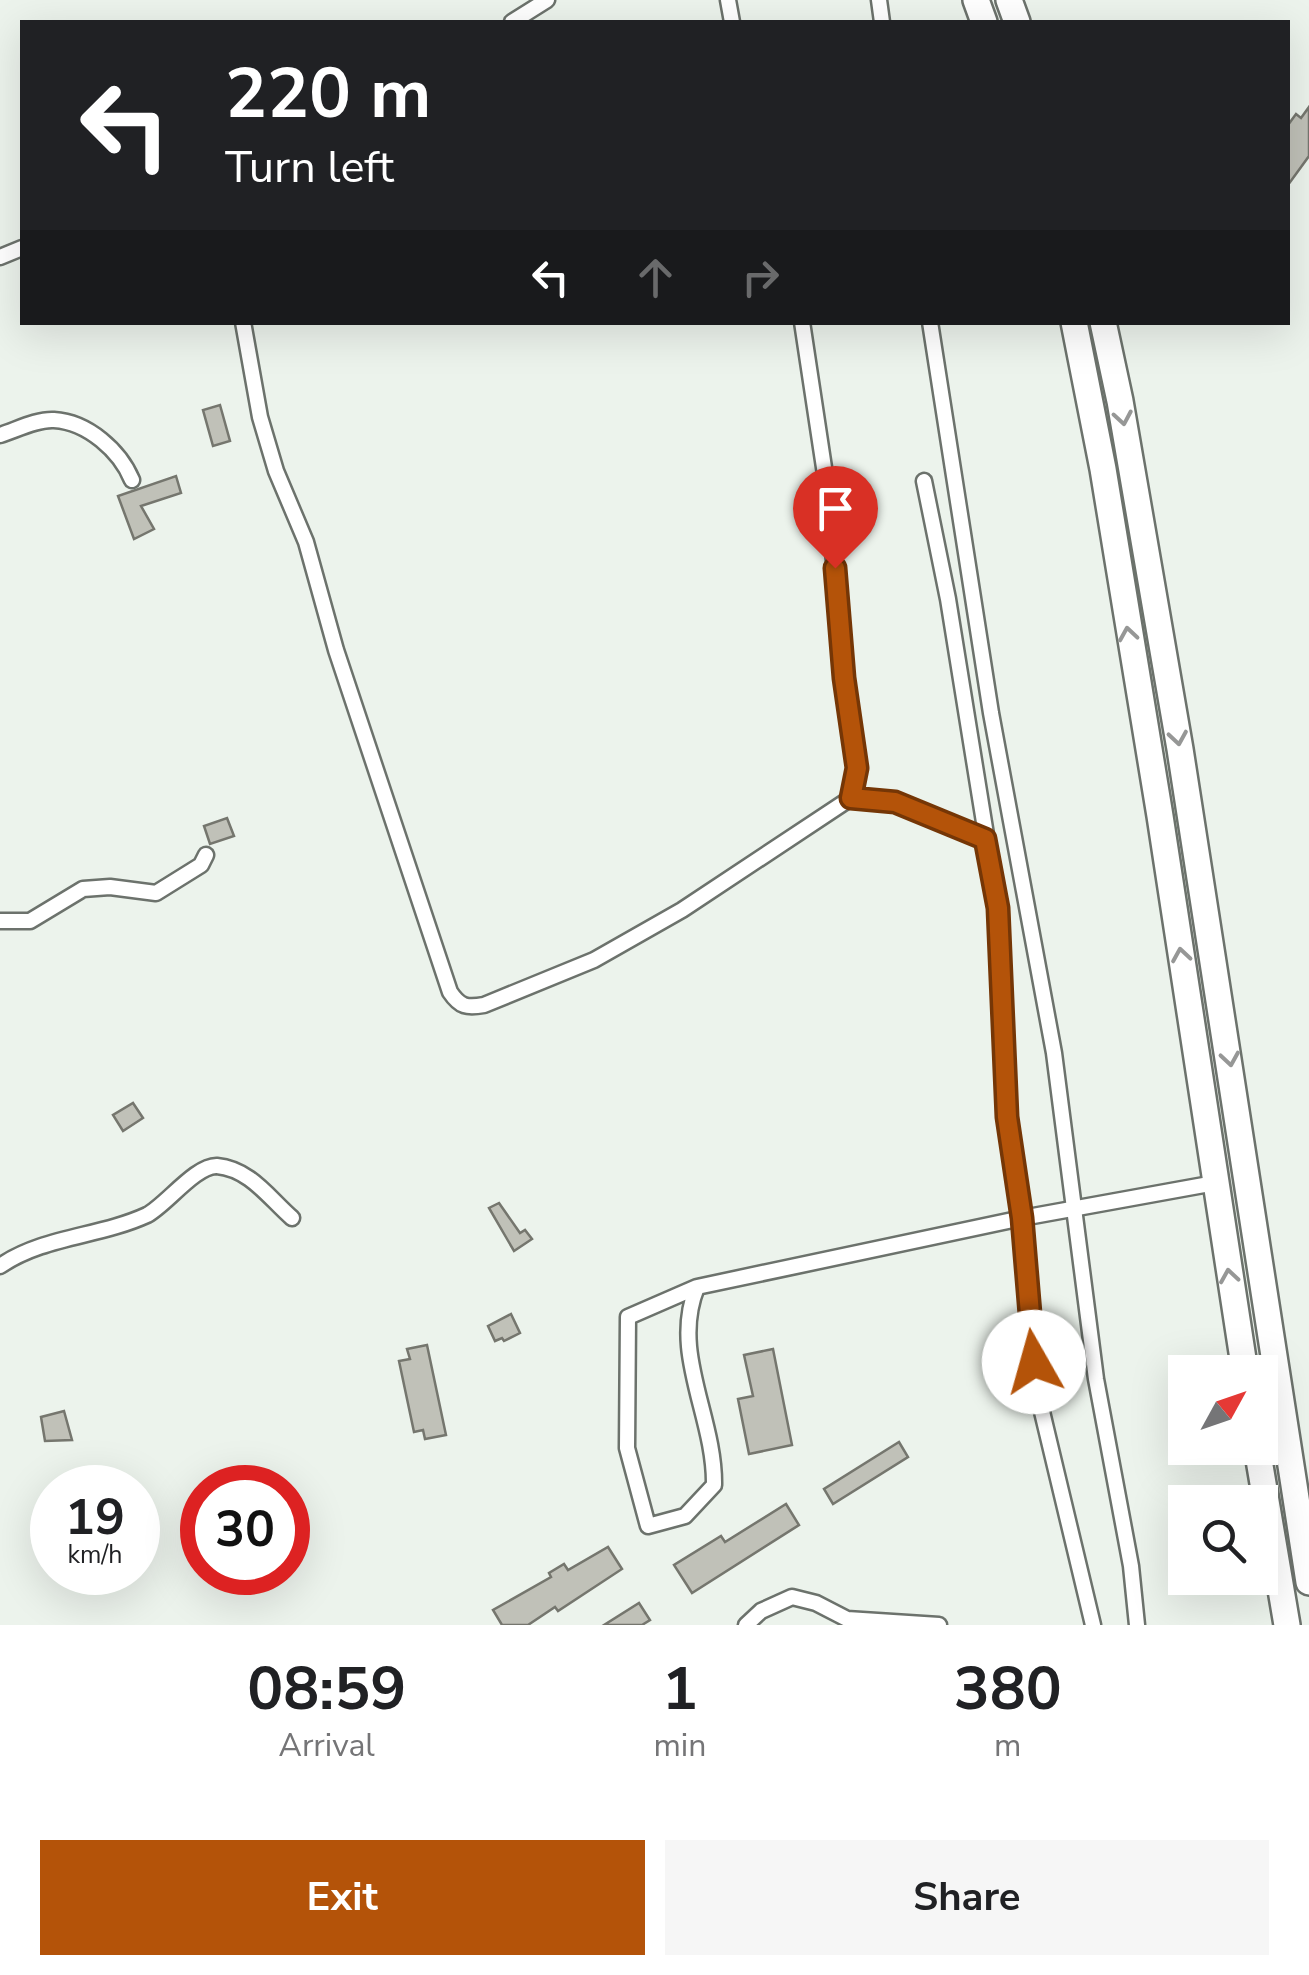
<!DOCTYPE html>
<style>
body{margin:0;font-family:"Nunito Sans",sans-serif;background:#f6f6f6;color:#202124;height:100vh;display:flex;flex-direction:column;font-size:38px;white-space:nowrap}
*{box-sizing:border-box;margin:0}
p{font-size:32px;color:#757577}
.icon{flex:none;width:55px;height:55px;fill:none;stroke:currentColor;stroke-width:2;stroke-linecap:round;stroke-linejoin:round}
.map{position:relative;height:1625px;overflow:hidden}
.panel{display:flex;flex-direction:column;background:#fff;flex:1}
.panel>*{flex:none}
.guide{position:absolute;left:20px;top:20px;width:1270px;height:305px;border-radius:0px;box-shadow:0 10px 40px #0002;background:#202124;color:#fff;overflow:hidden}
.needle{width:65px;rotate:50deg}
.fabs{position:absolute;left:1168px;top:1355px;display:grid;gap:20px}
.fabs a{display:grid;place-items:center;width:110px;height:110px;border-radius:0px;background:#fff;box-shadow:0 10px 40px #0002;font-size:50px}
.speed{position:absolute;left:30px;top:1465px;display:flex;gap:20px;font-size:50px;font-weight:700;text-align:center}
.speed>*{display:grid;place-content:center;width:130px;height:130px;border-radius:50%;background:#fff;box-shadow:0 10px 40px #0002;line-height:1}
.speed small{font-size:25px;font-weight:400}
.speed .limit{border:15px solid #d22;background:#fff;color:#111}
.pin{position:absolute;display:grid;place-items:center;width:85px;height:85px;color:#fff;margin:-102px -42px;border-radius:50% 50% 50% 0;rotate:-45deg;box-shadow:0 0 10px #0007}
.pin .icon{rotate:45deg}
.me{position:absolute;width:110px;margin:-55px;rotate:353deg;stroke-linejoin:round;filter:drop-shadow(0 0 8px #0008)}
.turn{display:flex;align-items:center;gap:35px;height:210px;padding:0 40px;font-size:45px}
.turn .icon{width:130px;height:130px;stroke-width:2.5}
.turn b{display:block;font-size:70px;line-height:85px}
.lanes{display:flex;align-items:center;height:95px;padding:0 40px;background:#0003;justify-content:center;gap:50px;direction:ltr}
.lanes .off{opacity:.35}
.eta{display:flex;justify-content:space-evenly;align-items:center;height:170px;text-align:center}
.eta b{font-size:60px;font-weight:700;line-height:70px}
.cta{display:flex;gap:20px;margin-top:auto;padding:20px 40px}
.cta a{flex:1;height:115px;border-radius:0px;background:#b45309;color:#fff;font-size:40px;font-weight:700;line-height:115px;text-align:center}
.cta a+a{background:#f6f6f6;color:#202124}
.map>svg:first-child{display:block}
.building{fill:#c0c1b8;stroke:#75766e;stroke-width:2.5}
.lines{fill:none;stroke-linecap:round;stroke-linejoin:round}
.street-casing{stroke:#6c726c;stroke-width:19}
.highway-casing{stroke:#6c726c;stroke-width:30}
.street{stroke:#fff;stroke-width:14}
.highway{stroke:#fff;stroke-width:25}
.oneway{stroke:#969796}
.route-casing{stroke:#753606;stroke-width:25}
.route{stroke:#b45309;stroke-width:18}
</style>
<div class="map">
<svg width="1309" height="1625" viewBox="0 0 1309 1625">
<rect width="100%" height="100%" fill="#ecf3ec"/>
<g class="building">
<polygon points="1309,107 1309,156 1288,185 1288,125 1296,114 1301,118"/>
<polygon points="220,405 230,441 213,446 203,410"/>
<polygon points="176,476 181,493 141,506 154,529 134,539 118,496"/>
<polygon points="227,818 234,836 210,844 204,826"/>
<polygon points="133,1103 143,1118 123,1131 113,1115"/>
<polygon points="499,1203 520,1233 525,1230 532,1239 514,1251 489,1208"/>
<polygon points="511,1314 520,1333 504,1341 502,1338 495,1341 488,1326"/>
<polygon points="427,1345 446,1435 425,1439 423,1430 414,1432 399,1361 410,1359 407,1349"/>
<polygon points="773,1349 792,1445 749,1454 738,1399 753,1396 744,1355"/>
<polygon points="64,1411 72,1440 45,1441 41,1417"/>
<polygon points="899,1442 908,1457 833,1504 824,1489"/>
<polygon points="786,1504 799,1525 692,1593 674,1565 721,1536 725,1542"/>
<polygon points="608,1547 622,1569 558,1611 555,1607 528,1625 502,1625 493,1610 551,1577 549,1573 564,1564 568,1570"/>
<polygon points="639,1603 650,1620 642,1625 604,1625"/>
</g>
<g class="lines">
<defs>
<g id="street">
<polyline points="728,0 732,22"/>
<polyline points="879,0 882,22"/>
<polyline points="512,22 547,0"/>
<polyline points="0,257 22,248"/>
<path d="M243,322L260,417L276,471L306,542L336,650L450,992C460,1007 467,1008 484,1005L594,960L682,910L851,798L895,803L985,839"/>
<polyline points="802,322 828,494 844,677 857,768 851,798"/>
<polyline points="930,322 991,713 1054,1053 1096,1379 1131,1566 1137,1625"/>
<path d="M0,435C16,430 37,419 54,420C88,422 120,451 132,480"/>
<polyline points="924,481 948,599 998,909 1007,1117 1022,1218 1026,1294 1038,1395 1093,1625"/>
<polyline points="0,921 30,921 83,889 110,887 156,893 201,865 206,855"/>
<path d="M0,1266C44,1236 99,1237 147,1215C166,1205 196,1165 217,1166C250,1169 269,1198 292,1218"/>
<path d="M697,1287C670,1353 715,1416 714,1485L685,1516L648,1526L627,1448L628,1317L697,1287L1022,1218L1215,1183"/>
<polyline points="746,1625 761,1611 792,1597 816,1603 847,1619 939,1625"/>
</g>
<g id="highway">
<polyline points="976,0 984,22"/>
<polyline points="1009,0 1017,22"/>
<polyline points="1074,322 1103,469 1160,816 1245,1372"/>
<polyline points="1103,322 1120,401 1180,749 1309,1582"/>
<polyline points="1257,1448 1287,1625"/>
</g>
</defs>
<use href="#street" class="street-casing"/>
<use href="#highway" class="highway-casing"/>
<use href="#street" class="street"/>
<use href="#highway" class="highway"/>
</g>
<defs><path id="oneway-chevron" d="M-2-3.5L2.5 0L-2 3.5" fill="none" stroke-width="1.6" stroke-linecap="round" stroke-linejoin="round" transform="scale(2.5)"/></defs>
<g class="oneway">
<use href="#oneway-chevron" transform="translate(1123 418) rotate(80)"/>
<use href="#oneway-chevron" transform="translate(1128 634) rotate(-99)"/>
<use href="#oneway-chevron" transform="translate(1178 738) rotate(81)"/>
<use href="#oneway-chevron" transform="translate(1181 955) rotate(-99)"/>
<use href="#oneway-chevron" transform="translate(1230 1059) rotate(81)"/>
<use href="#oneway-chevron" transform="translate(1229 1276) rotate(-99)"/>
</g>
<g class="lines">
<defs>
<polyline id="route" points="835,568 844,678 857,768 851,798 895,802 985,839 998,908 1007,1117 1022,1218 1034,1362"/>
</defs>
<use href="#route" class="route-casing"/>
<use href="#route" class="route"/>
</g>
</svg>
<div class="fabs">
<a><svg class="needle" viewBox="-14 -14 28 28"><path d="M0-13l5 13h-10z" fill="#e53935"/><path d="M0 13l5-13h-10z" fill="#757577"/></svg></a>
<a><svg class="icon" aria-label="search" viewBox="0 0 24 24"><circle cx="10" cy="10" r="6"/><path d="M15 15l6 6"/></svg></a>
</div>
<div class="speed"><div>19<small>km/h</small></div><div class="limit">30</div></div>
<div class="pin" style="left:835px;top:568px;background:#d93025"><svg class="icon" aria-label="arrive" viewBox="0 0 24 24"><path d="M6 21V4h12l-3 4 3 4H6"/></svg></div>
<svg class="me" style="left:1034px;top:1362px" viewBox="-20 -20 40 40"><circle r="19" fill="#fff"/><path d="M0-13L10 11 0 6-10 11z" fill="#b45309"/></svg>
<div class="guide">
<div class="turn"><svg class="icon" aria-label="left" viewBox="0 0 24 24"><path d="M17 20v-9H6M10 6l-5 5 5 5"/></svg><div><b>220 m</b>Turn left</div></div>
<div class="lanes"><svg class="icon" aria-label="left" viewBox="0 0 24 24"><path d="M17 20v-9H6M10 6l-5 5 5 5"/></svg><svg class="icon off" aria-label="ahead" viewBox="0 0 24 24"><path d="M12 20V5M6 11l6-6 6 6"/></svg><svg class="icon off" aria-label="right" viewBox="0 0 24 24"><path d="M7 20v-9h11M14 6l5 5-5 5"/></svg></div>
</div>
</div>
<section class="panel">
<div class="eta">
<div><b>08:59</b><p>Arrival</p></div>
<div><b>1</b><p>min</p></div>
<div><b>380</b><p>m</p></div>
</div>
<div class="cta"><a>Exit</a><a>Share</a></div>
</section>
